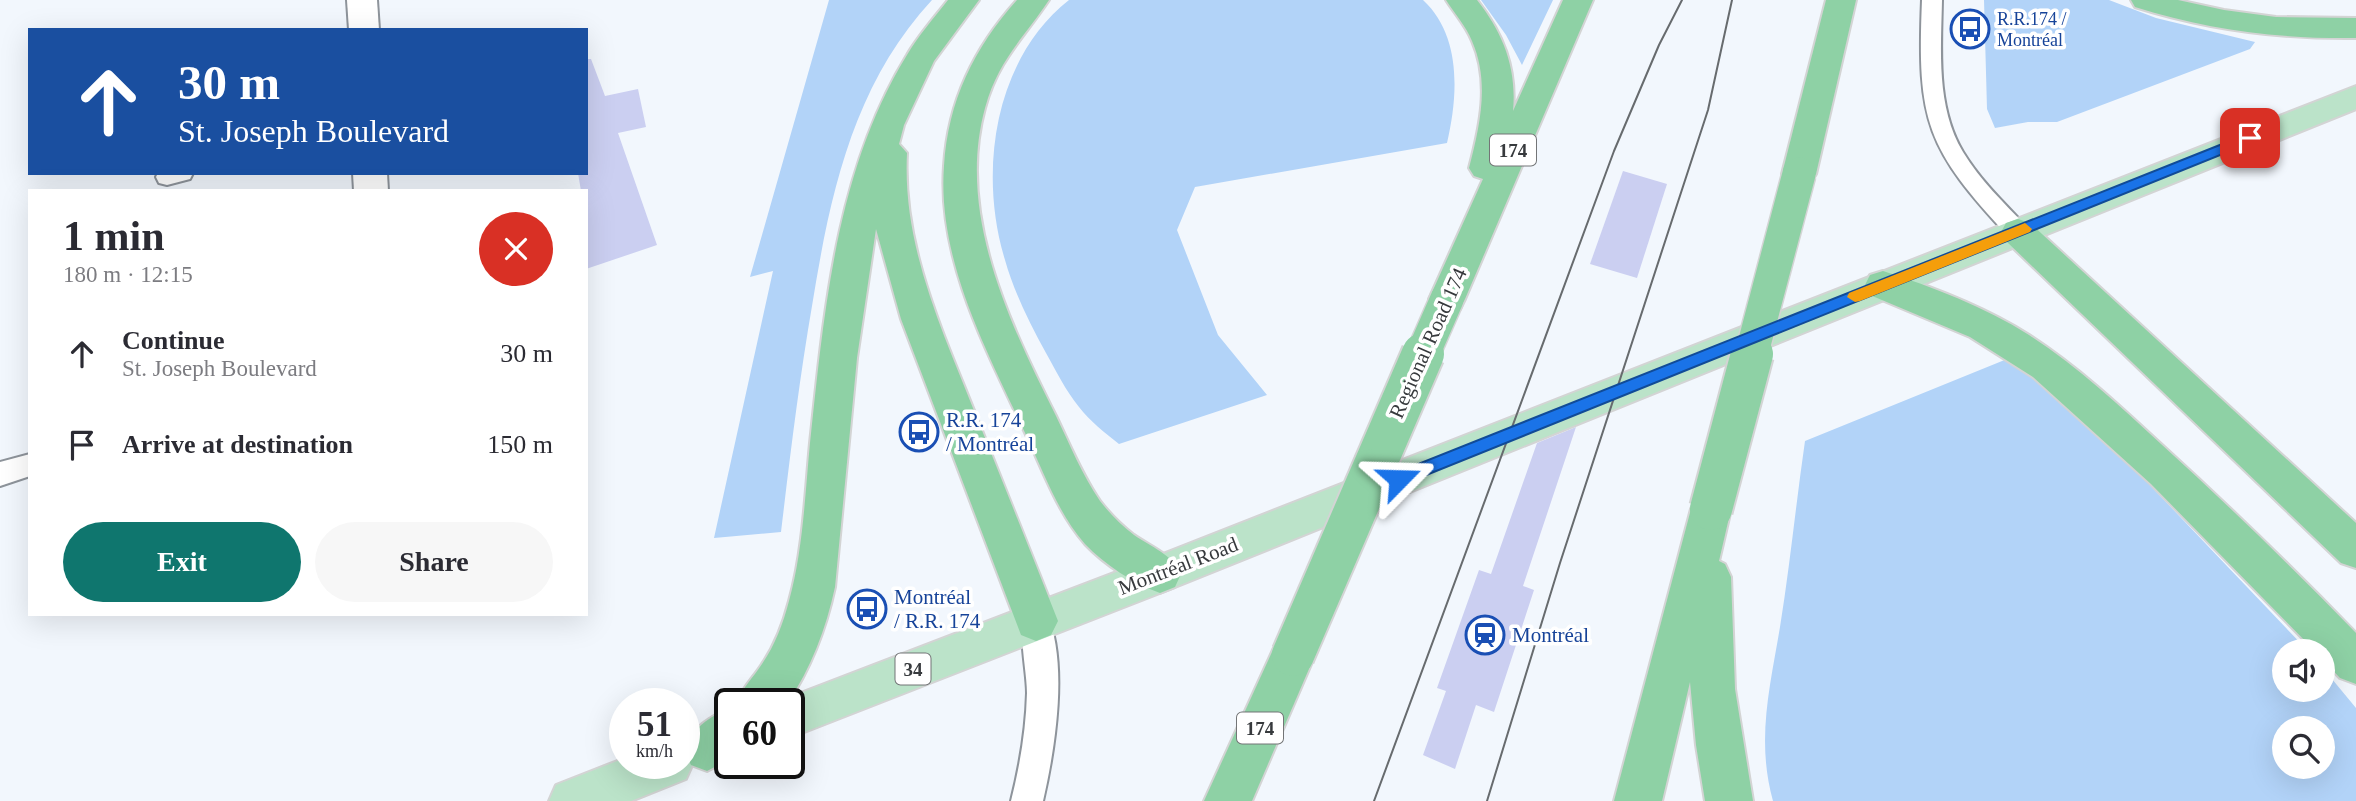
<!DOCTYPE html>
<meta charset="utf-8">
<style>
body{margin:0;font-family:"Times New Roman",serif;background:#f7f7f7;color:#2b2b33;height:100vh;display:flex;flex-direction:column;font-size:26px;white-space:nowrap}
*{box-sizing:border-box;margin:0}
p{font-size:23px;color:#7c7c81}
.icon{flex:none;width:38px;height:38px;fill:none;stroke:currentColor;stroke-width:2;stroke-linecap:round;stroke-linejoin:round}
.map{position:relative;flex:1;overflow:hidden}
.details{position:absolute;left:28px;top:189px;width:560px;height:427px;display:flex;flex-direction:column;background:#fff;border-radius:0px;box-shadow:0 7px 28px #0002}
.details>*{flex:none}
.guide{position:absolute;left:28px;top:28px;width:560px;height:147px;border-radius:0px;box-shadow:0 7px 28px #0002;background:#1a4fa0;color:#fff;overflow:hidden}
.controls{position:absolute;left:2272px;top:639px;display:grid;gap:14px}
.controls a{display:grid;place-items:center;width:63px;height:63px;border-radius:50%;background:#fff;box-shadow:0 7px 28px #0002;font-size:35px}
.speed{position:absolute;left:609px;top:688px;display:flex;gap:14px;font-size:35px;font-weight:700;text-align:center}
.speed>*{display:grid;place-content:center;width:91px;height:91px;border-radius:50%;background:#fff;box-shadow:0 7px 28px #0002;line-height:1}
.speed small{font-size:18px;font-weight:400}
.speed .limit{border:4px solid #111;border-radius:10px;background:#fff;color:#111}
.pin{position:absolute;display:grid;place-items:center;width:60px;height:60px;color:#fff;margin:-30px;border-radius:14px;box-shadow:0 4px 10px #0006}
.me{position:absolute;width:77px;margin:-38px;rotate:68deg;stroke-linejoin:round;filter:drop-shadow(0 0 5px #0008)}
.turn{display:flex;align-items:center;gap:24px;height:147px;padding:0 35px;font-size:32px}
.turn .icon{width:91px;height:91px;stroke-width:2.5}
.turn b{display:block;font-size:49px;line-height:60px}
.round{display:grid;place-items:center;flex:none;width:74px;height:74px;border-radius:37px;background:#f7f7f7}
.summary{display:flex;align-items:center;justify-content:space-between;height:119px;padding:0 35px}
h1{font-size:42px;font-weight:800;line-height:52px}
.button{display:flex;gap:14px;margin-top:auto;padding:14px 35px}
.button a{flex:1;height:80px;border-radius:42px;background:#0f766e;color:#fff;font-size:28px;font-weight:800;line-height:80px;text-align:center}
.button a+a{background:#f7f7f7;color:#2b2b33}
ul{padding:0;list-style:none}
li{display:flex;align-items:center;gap:21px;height:91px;padding:0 35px}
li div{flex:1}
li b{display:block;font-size:26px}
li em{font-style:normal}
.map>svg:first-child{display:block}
.green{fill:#b2d3f8;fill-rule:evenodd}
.building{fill:#cbcff1}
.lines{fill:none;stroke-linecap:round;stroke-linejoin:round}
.lane-casing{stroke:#8e949b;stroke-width:4}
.street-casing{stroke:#8e949b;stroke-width:4}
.primary-casing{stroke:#d3d4d4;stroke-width:4}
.highway-casing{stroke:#d3d4d4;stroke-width:4}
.lane{fill:#fff;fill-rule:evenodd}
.street{fill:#fff;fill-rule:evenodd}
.primary{fill:#bbe3c9;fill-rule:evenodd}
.highway{fill:#8ed1a5;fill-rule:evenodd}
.tram{stroke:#676b6e;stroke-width:2}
.highway-bridge-far1-casing{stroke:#d3d4d4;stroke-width:36;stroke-linecap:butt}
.highway-bridge-casing{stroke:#d3d4d4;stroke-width:46;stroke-linecap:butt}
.highway-bridge-far1{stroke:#8ed1a5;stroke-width:33}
.highway-bridge{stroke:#8ed1a5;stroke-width:42}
.route{fill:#1a73e8;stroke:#114b97;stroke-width:2}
.slow{fill:#f59e0b}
.labels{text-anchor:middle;stroke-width:7;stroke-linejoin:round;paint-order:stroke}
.far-transit-label{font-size:18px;fill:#164399;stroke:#fff;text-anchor:start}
.shield{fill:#fff;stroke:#737577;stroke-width:2}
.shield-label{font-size:19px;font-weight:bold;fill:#373a3d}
.street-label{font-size:21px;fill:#373a3d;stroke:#fff}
.transit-label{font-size:21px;fill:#164399;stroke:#fff;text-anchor:start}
</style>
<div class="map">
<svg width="2356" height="801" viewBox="0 0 2356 801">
<rect width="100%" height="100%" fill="#f2f7fd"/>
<g class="green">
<path d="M829,0H932C853,85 830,195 812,306C799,381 790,457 781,532L714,538L773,271L750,277Z"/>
<path d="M1069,0H1423C1462,36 1458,96 1447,143L1195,187L1177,230L1218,335L1267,395L1119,444C1105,433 1090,421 1079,407C1066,391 1056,371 1046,353C1030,324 1014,292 1005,260C978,172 994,59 1069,0Z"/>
<polygon points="1481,0 1553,0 1522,65 1506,35"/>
<polygon points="1984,0 2109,0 2156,18 2255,42 2250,49 2057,122 2028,122 1995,128 1987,109"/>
<path d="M2007,359L2043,384L2125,459L2308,651H2284V690H2322V667L2356,708V801H1773C1756,740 1770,687 1780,627C1790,565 1796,503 1805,441ZM2284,728H2322V766H2284Z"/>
</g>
<g class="building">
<polygon points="586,59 591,59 605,96 638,89 646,127 618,133 657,245 586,269 586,191 581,191 578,173 586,173"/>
<polygon points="1623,171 1667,184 1637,278 1590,264"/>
<polygon points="1576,427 1523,586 1534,590 1494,712 1476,705 1455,769 1423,755 1446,691 1437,688 1479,570 1491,574 1537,443"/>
</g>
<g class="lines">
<defs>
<g id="lane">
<path d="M1922,0H1942C1941,51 1936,107 1963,152C1980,180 2004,203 2026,226L2030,232L2026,238L2018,241L2010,238C1926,148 1917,122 1922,0Z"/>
<polygon points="158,173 193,173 190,179 167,185 159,183 156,177"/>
<polygon points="30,454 30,476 0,486 0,462"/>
<path d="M1036,608L1046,612C1069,661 1055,749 1043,801H1011C1020,765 1026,730 1027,693C1027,670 1017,630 1026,612Z"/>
</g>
<g id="street">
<polygon points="347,0 377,0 379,30 349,30"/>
<polygon points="353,173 387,173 388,191 354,191"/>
</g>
<g id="primary">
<polygon points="2356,86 2356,109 1175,587 789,738 789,704 772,704 1145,561"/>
<polygon points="684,746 693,763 686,779 631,801 549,801 556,785 625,758 625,763 684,763"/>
</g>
<g id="highway">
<path d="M948,0H979L934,61L904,125L899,144L907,153C902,247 943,332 977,418C1004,485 1031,553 1058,621L1051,635L1036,641L1021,635L901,319L876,229L857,358L835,587C826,629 811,668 787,704H736C742,688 753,678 762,664C775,645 783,624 789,601C803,551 805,495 810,443C824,313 836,170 907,55C918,36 934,18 948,0Z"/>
<path d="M1017,0H1049C1023,39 998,60 985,108C956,214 1010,324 1056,416C1070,445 1082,475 1100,501C1110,514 1121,525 1134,535C1151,547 1172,554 1181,574L1175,587L1160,593C1133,583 1105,565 1085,544C1058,513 1044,473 1027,437C988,353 937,261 944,166C948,101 974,48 1017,0Z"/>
<path d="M1446,0H1477C1503,33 1517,68 1513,111L1563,0H1593L1465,299L1460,309L1447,313L1434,309L1429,299L1483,179L1474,176L1469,168C1480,126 1490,82 1472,41C1466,26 1455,14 1446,0Z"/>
<polygon points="1826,0 1856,0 1816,174 1811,182 1799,186 1787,182 1782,174"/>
<path d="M2131,0H2178L2224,10L2276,17L2356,18V38C2280,39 2208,30 2135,7Z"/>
<polygon points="2018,219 2030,223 2356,523 2356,568 2341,563 2006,241 2001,232 2006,223"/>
<path d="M1883,271C1933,287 1985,307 2029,335C2077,366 2119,405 2161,444C2228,505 2293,568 2356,633V684L2340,678L2322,659V651H2315L2151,484L2033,377L1970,337L1870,295L1865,285L1870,275Z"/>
<polygon points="1711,491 1725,497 1731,509 1719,561 1725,564 1731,577 1735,689 1753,801 1705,801 1696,745 1690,682 1662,801 1614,801 1691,509 1697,497"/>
<polygon points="1293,635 1309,641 1315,655 1252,801 1204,801 1277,641"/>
<path d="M730,708V759L707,771L691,765L684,750C692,728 709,717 730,708Z"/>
</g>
</defs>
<use href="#lane" class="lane-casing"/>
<use href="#street" class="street-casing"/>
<use href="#primary" class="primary-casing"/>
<use href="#highway" class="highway-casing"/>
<use href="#lane" class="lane"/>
<use href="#street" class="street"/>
<use href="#primary" class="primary"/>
<use href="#highway" class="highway"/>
<g class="tram">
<polyline points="1374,801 1614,151 1659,45 1682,0"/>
<polyline points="1487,801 1560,563 1708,110 1732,0"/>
</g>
<defs>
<g id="highway-bridge-far1">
<polyline points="1422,356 1447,299"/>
<polyline points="1751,356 1799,174"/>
</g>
<g id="highway-bridge">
<polyline points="1711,509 1752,354"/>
<polyline points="1293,655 1423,354"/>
</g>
</defs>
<use href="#highway-bridge-far1" class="highway-bridge-far1-casing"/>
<use href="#highway-bridge" class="highway-bridge-casing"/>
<use href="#highway-bridge-far1" class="highway-bridge-far1"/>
<use href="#highway-bridge" class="highway-bridge"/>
</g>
<polygon class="route" points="2250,133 2257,138 2255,141 1404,484 1393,484 1390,479 1393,474"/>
<polygon class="slow" points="2025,223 2032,229 2030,232 1860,301 1855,302 1847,297 1849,293"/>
<defs>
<symbol id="bus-ring" viewBox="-11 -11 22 22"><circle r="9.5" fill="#fff" stroke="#1a4fb4" stroke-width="1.5"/><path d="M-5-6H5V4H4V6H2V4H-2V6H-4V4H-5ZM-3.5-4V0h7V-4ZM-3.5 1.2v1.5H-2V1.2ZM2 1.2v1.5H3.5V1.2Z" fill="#1a4fb4"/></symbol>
<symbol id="station-ring" viewBox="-11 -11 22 22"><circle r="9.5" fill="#fff" stroke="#1a4fb4" stroke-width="1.5"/><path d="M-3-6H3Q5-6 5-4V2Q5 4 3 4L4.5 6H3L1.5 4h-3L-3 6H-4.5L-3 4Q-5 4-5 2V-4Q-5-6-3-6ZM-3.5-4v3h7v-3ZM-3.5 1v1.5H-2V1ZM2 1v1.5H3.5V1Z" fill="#1a4fb4"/></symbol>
</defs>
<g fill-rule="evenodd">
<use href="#bus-ring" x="1948" y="7" width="44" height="44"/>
<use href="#bus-ring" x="897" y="410" width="44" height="44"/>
<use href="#bus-ring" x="845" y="587" width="44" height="44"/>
<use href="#station-ring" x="1463" y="613" width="44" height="44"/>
</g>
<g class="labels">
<g class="far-transit-label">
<text x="1997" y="25">R.R.174 /<tspan x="1997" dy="21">Montréal</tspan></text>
</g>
<g class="shield">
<rect x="1490" y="134.5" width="46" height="31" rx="5"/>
<rect x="895.5" y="653.5" width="35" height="31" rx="5"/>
<rect x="1237" y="712.5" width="46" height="31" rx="5"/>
</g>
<g class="shield-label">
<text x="1513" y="157">174</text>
<text x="913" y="676">34</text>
<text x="1260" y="735">174</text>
</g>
<g class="street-label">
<text transform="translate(1428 343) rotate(-66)" y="7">Regional Road 174</text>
<text transform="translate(1178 566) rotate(-21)" y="7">Montréal Road</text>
</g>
<g class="transit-label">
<text x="946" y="427">R.R. 174<tspan x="946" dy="24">/ Montréal</tspan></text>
<text x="894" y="604">Montréal<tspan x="894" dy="24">/ R.R. 174</tspan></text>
<text x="1512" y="642">Montréal</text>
</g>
</g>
</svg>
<div class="controls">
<a><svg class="icon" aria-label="sound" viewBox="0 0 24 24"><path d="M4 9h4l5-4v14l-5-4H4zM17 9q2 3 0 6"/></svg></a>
<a><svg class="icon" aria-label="search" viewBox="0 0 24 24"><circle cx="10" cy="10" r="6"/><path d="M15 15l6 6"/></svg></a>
</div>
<div class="speed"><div>51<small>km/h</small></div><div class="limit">60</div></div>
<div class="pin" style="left:2250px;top:138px;background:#d93025"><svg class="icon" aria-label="arrive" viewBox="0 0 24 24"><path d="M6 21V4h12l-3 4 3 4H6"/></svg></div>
<svg class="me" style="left:1399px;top:479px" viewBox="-20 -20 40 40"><path d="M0-17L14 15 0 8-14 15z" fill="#1a73e8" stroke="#fff" stroke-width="4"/></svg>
<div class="guide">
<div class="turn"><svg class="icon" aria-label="ahead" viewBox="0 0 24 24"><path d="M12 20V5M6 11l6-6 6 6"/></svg><div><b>30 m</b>St. Joseph Boulevard</div></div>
</div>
<section class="details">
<div class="summary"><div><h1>1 min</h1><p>180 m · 12:15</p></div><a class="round" style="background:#d93025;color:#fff"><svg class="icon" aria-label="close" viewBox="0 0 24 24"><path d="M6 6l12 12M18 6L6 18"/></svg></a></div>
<ul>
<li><svg class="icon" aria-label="ahead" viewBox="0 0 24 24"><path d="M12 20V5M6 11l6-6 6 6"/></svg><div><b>Continue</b><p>St. Joseph Boulevard</p></div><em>30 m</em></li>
<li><svg class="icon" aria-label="arrive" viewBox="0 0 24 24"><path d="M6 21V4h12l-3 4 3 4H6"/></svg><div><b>Arrive at destination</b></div><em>150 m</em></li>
</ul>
<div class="button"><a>Exit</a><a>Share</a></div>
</section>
</div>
